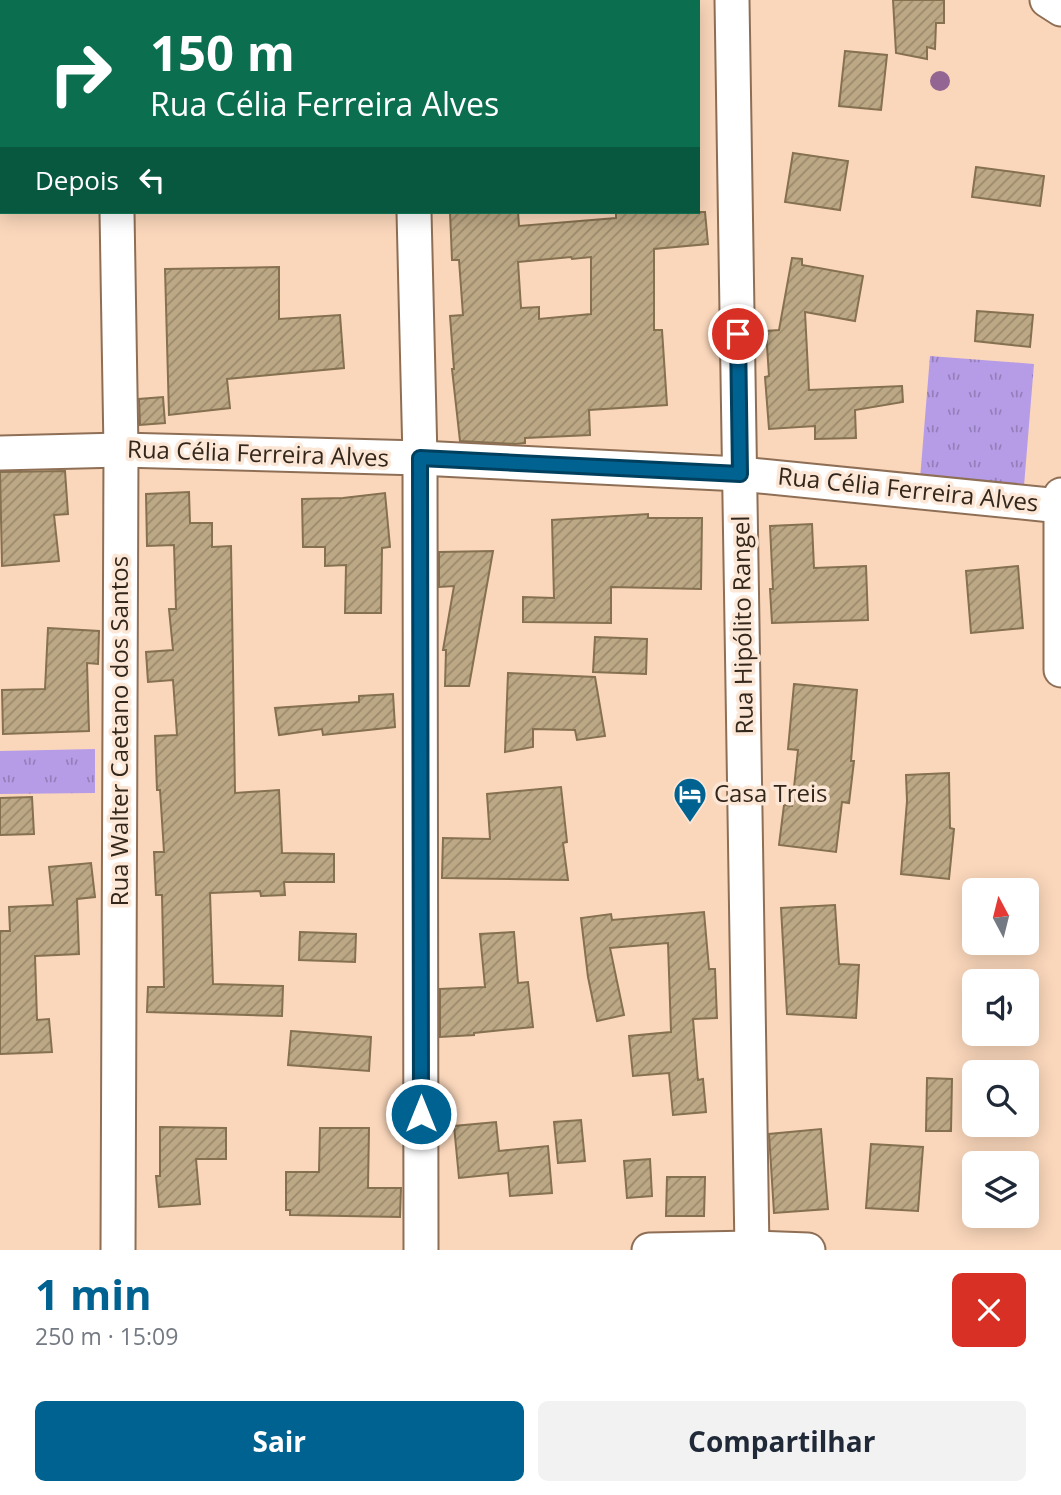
<!DOCTYPE html>
<html lang="pt">
<meta charset="utf-8">
<style>
body{margin:0;font-family:"Open Sans",sans-serif;background:#f2f2f3;color:#1f2937;height:100vh;display:flex;flex-direction:column;font-size:26px;white-space:nowrap}
*{box-sizing:border-box;margin:0}
p{font-size:23px;color:#747a83}
.icon{flex:none;width:38px;height:38px;fill:none;stroke:currentColor;stroke-width:2;stroke-linecap:round;stroke-linejoin:round}
.map{position:relative;height:1250px;overflow:hidden}
.panel{display:flex;flex-direction:column;background:#fff;flex:1}
.panel>*{flex:none}
.top-card{position:absolute;left:0px;top:0px;width:700px;height:214px;box-shadow:0 4px 18px #0003;background:#0b6e4f;color:#fff;overflow:hidden}
.needle{width:46px;rotate:353deg}
.tools{position:absolute;left:962px;top:878px;display:grid;gap:14px}
.tools a{display:grid;place-items:center;width:77px;height:77px;border-radius:10px;background:#fff;box-shadow:0 4px 18px #0003;font-size:35px}
.pin{position:absolute;display:grid;place-items:center;width:60px;height:60px;color:#fff;margin:-30px;border:4px solid #fff;border-radius:50%;box-shadow:0 2px 7px #0007}
.me{position:absolute;width:77px;margin:-38px;rotate:0deg;stroke-linejoin:round;filter:drop-shadow(0 0 5px #0008)}
.turn{display:flex;align-items:center;gap:24px;height:147px;padding:0 35px;font-size:32px}
.turn .icon{width:91px;height:91px;stroke-width:2.5}
.turn b{display:block;font-size:49px;line-height:60px}
.then{display:flex;align-items:center;height:66px;padding:0 35px;background:#0003;gap:14px;font-size:26px}
.round{display:grid;place-items:center;flex:none;width:74px;height:74px;border-radius:10px;background:#f2f2f3}
.head{display:flex;align-items:center;justify-content:space-between;height:119px;padding:0 35px}
h1{font-size:42px;font-weight:700;line-height:52px;color:#006291}
.button{display:flex;gap:14px;margin-top:auto;padding:14px 35px}
.button a{flex:1;height:80px;border-radius:10px;background:#006291;color:#fff;font-size:28px;font-weight:700;line-height:80px;text-align:center}
.button a+a{background:#f2f2f3;color:#1f2937}
.map>svg:first-child{display:block}
.grass{fill:url(#grass-tufts)}
.building{fill:url(#building-hatch);stroke:#85704f;stroke-width:2;fill-rule:evenodd}
.lines{fill:none;stroke-linecap:round;stroke-linejoin:round}
.minor-casing{stroke:#8e6f56;stroke-width:37}
.minor{stroke:#fff;stroke-width:33}
.tree{fill:#936592}
.route-casing{stroke:#00405e;stroke-width:18}
.route{stroke:#006291;stroke-width:12}
.labels{text-anchor:middle;stroke-width:7;stroke-linejoin:round;paint-order:stroke}
.street-label{font-size:24px;fill:#33261b;stroke:#fce7d6}
.poi-label{font-size:24px;fill:#33261b;stroke:#fce7d6;text-anchor:start}
</style>
<div class="map">
<svg width="1061" height="1250" viewBox="0 0 1061 1250">
<defs>
<pattern id="grass-tufts" width="24" height="20" patternUnits="userSpaceOnUse" patternTransform="scale(1.75)"><rect width="24" height="20" fill="#b69ce7"/><path d="M3 7l-1-3M5 7V3M7 7l1-3M15 17l-1-3M17 17v-4M19 17l1-3" fill="none" stroke="#957fba"/></pattern>
<pattern id="building-hatch" width="6" height="6" patternUnits="userSpaceOnUse" patternTransform="scale(1.75)"><rect width="6" height="6" fill="#bda885"/><path d="M-1 1l2-2M0 6l6-6M5 7l2-2" fill="none" stroke="#9a896c"/></pattern>
</defs>
<rect width="100%" height="100%" fill="#fad7bb"/>
<g class="grass">
<polygon points="930,356 1034,364 1024,486 920,479"/>
<polygon points="95,749 95,793 0,794 0,751"/>
</g>
<g class="building">
<polygon points="893,0 944,0 944,23 936,23 935,49 927,47 927,59 896,53"/>
<polygon points="845,51 887,55 881,110 839,106"/>
<polygon points="793,153 848,161 840,210 785,202"/>
<polygon points="976,167 1044,176 1040,206 972,197"/>
<path d="M450,212H518L519,226L616,218V212H705L708,244L654,249V330H662L667,405L589,410L590,435L525,438V443L515,444L460,441L452,369H454L450,316L463,315L459,260H452ZM571,257L572,259L591,257V314L539,319V307L521,308L518,262Z"/>
<polygon points="792,258 802,259 802,265 863,276 855,321 805,312 809,390 902,386 903,402 855,410 856,438 815,439 815,426 769,429 765,377 769,376 766,331 779,330"/>
<polygon points="279,267 279,319 340,315 344,368 227,379 230,408 169,415 165,269"/>
<polygon points="977,311 1033,315 1030,347 975,341"/>
<polygon points="163,397 165,423 140,425 139,399"/>
<polygon points="65,471 68,514 54,515 59,561 2,566 0,472"/>
<polygon points="189,492 190,523 212,523 212,547 231,546 235,793 279,790 282,853 334,854 334,882 284,882 285,895 261,896 260,891 210,893 213,984 283,986 282,1016 147,1012 148,987 164,987 162,895 156,895 154,852 164,852 160,790 157,790 155,736 177,735 173,680 148,682 146,652 173,650 169,609 176,609 174,545 147,546 146,494"/>
<polygon points="385,493 390,547 382,548 381,613 345,613 346,565 325,566 325,547 303,547 302,499 343,498"/>
<polygon points="648,514 648,518 702,518 701,589 611,587 611,623 523,622 523,597 554,598 552,520"/>
<polygon points="812,524 814,568 866,566 868,620 772,623 770,589 773,589 770,526"/>
<polygon points="493,551 469,686 445,686 446,650 443,650 454,586 439,587 439,552"/>
<polygon points="1018,566 1023,628 971,633 966,571"/>
<polygon points="48,628 99,631 98,664 87,663 89,731 3,734 2,690 45,689"/>
<polygon points="595,637 647,639 646,674 593,672"/>
<polygon points="508,673 595,677 605,736 577,740 575,730 533,729 533,747 505,752"/>
<polygon points="794,684 857,690 851,761 854,761 849,803 842,802 836,852 779,845 784,805 792,806 798,750 788,749"/>
<polygon points="393,694 395,727 323,735 322,729 279,735 275,708 359,702 359,696"/>
<polygon points="949,773 950,828 954,829 949,879 901,874 907,801 906,775"/>
<polygon points="561,787 567,842 563,843 568,880 442,878 443,838 490,839 487,794"/>
<polygon points="32,797 34,834 0,835 0,798"/>
<polygon points="91,863 95,897 77,899 79,954 35,956 37,1020 49,1019 52,1052 0,1054 0,931 10,931 9,907 53,905 49,867"/>
<polygon points="835,905 839,964 859,965 856,1018 787,1014 781,908"/>
<polygon points="704,912 709,969 715,969 717,1018 693,1019 698,1080 703,1079 706,1112 673,1115 669,1073 633,1076 629,1036 671,1032 668,943 610,948 624,1015 597,1021 588,977 581,918 611,914 612,920"/>
<polygon points="300,932 356,934 355,962 299,960"/>
<polygon points="514,932 518,983 528,982 533,1027 474,1033 474,1035 440,1037 440,989 485,987 480,934"/>
<polygon points="291,1031 371,1037 369,1071 288,1065"/>
<polygon points="927,1078 952,1079 951,1131 926,1131"/>
<polygon points="581,1120 585,1161 558,1163 554,1122"/>
<polygon points="496,1122 499,1151 548,1146 552,1193 510,1196 508,1173 459,1178 454,1126"/>
<polygon points="160,1127 226,1128 226,1159 196,1159 200,1204 159,1207 156,1176 160,1176"/>
<polygon points="320,1128 369,1128 368,1188 401,1188 400,1217 290,1215 290,1210 286,1210 286,1172 319,1172"/>
<polygon points="821,1129 828,1209 774,1213 769,1134"/>
<polygon points="871,1144 923,1147 918,1211 866,1208"/>
<polygon points="650,1159 652,1196 627,1198 624,1161"/>
<polygon points="667,1177 705,1177 704,1216 666,1216"/>
</g>
<g class="lines">
<defs>
<g id="minor">
<polyline points="114,0 114,2"/>
<polyline points="409,0 409,2"/>
<polyline points="732,0 752,1250"/>
<polyline points="1047,0 1061,9"/>
<polyline points="117,212 121,450 118,1250"/>
<polyline points="414,212 420,458 421,1250"/>
<polyline points="0,453 121,450 420,458 740,474 1061,506"/>
<polyline points="1061,495 1061,670"/>
<polyline points="649,1250 752,1248 808,1250"/>
</g>
</defs>
<use href="#minor" class="minor-casing"/>
<use href="#minor" class="minor"/>
</g>
<circle class="tree" cx="940" cy="81" r="10"/>
<g class="lines">
<defs>
<polyline id="route" points="421,1114 420,458 740,474 738,334"/>
</defs>
<use href="#route" class="route-casing"/>
<use href="#route" class="route"/>
</g>
<defs>
<symbol id="hotel-pin" viewBox="-11 -11 22 30"><path d="M0 17L-7.5 6A9.5 9.5 0 1 1 7.5 6Z" fill="#006291" stroke="#fce7d6"/><path d="M-6-4.5h1.5V1H6V5H4.5V3h-9V5H-6ZM-4 0a1.8 1.8 0 1 1 3.6 0ZM.5 0V-2.5h3Q6-2.5 6 0Z" fill="#fff"/></symbol>
</defs>
<g fill-rule="evenodd">
<use href="#hotel-pin" x="671" y="775" width="38" height="52"/>
</g>
<g class="labels">
<g class="street-label">
<text transform="translate(258 454) rotate(2)" y="8">Rua Célia Ferreira Alves</text>
<text transform="translate(908 490) rotate(6)" y="8">Rua Célia Ferreira Alves</text>
<text transform="translate(743 625) rotate(-91)" y="8">Rua Hipólito Rangel</text>
<text transform="translate(120 731) rotate(-90)" y="8">Rua Walter Caetano dos Santos</text>
</g>
<g class="poi-label">
<text x="714" y="802">Casa Treis</text>
</g>
</g>
</svg>
<div class="tools">
<a><svg class="needle" viewBox="-14 -14 28 28"><path d="M0-13l5 13h-10z" fill="#e53935"/><path d="M0 13l5-13h-10z" fill="#747a83"/></svg></a>
<a><svg class="icon" aria-label="sound" viewBox="0 0 24 24"><path d="M4 9h4l5-4v14l-5-4H4zM17 9q2 3 0 6"/></svg></a>
<a><svg class="icon" aria-label="search" viewBox="0 0 24 24"><circle cx="10" cy="10" r="6"/><path d="M15 15l6 6"/></svg></a>
<a><svg class="icon" aria-label="layers" viewBox="0 0 24 24"><path d="M12 4l9 5-9 5-9-5zM3 14l9 5 9-5"/></svg></a>
</div>
<div class="pin" style="left:738px;top:334px;background:#d93025"><svg class="icon" aria-label="arrive" viewBox="0 0 24 24"><path d="M6 21V4h12l-3 4 3 4H6"/></svg></div>
<svg class="me" style="left:421px;top:1114px" viewBox="-20 -20 40 40"><circle r="17" fill="#006291" stroke="#fff" stroke-width="3"/><path d="M0-11L8 9 0 5-8 9z" fill="#fff"/></svg>
<div class="top-card">
<div class="turn"><svg class="icon" aria-label="right" viewBox="0 0 24 24"><path d="M7 20v-9h11M14 6l5 5-5 5"/></svg><div><b>150 m</b>Rua Célia Ferreira Alves</div></div>
<div class="then">Depois<svg class="icon" aria-label="left" viewBox="0 0 24 24"><path d="M17 20v-9H6M10 6l-5 5 5 5"/></svg></div>
</div>
</div>
<section class="panel">
<div class="head"><div><h1>1 min</h1><p>250 m · 15:09</p></div><a class="round" style="background:#d93025;color:#fff"><svg class="icon" aria-label="close" viewBox="0 0 24 24"><path d="M6 6l12 12M18 6L6 18"/></svg></a></div>
<div class="button"><a>Sair</a><a>Compartilhar</a></div>
</section>
